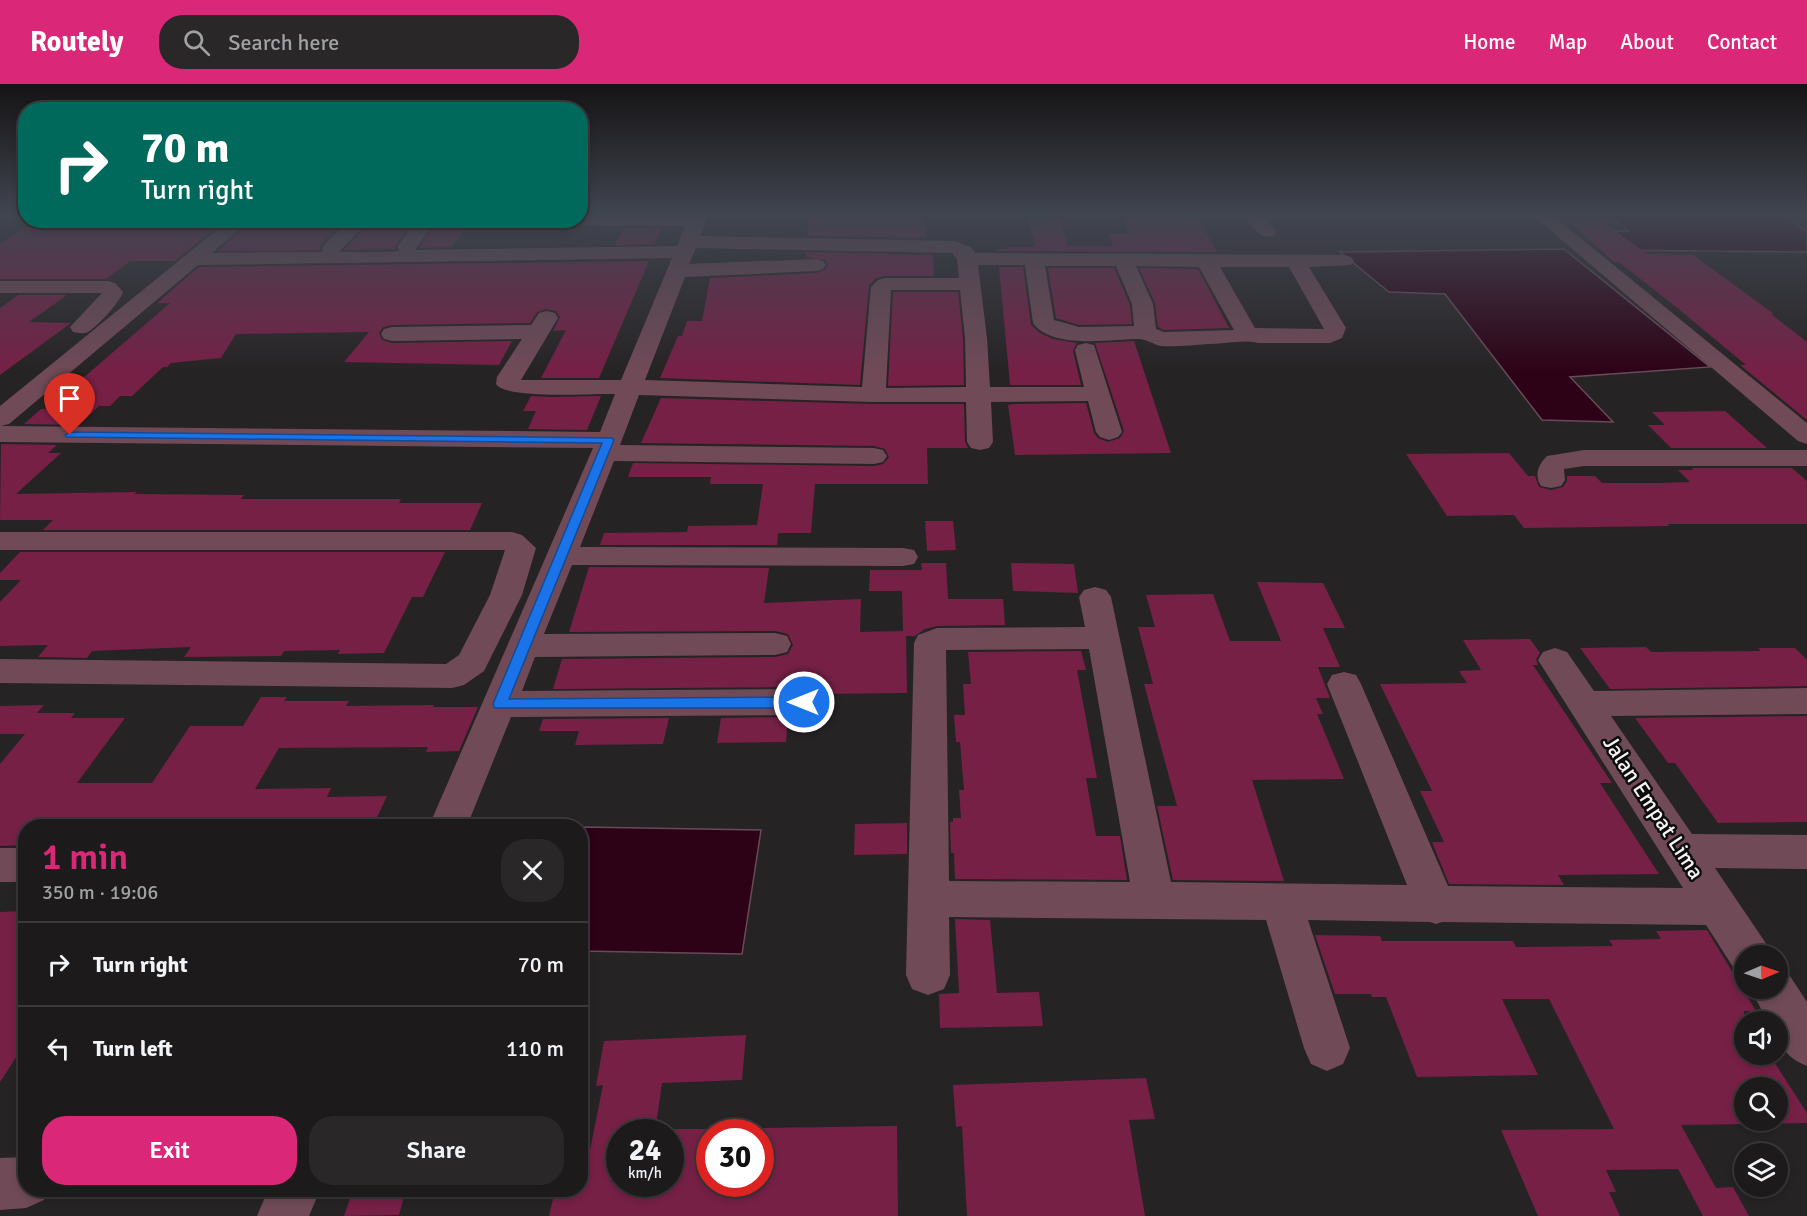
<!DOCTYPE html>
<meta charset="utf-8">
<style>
body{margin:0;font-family:Signika,sans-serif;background:#292728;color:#f1f3f6;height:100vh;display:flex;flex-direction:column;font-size:22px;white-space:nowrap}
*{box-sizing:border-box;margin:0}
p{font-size:20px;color:#a0a1a3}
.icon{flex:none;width:33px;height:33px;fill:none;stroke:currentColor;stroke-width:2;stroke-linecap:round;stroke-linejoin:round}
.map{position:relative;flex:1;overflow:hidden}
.details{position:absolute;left:18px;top:735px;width:570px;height:378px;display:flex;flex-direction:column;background:#1c1a1b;border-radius:24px;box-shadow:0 3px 9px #0003,0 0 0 2px #3a383a}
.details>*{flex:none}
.guide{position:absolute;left:18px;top:18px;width:570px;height:126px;border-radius:24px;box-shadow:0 3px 9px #0003,0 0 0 2px #3a383a;background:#00695c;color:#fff;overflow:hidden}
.needle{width:39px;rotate:88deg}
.fabs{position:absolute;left:1734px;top:861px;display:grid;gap:12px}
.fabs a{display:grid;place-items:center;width:54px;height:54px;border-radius:50%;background:#1c1a1b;box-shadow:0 3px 9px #0003,0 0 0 2px #3a383a;font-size:30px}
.speed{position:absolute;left:606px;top:1035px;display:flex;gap:12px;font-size:30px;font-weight:700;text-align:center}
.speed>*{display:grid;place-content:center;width:78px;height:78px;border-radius:50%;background:#1c1a1b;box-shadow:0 3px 9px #0003,0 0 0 2px #3a383a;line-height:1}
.speed small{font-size:15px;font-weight:400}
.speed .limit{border:9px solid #d22;background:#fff;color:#111}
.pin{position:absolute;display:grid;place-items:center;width:51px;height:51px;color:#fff;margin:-62px -26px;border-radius:50% 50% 50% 0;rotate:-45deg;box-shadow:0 0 6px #0007}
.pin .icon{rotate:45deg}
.me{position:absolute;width:66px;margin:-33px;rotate:270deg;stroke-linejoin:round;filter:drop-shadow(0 0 4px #0008)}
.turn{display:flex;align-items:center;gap:21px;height:126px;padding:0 24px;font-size:27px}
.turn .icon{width:78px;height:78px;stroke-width:2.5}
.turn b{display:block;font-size:42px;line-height:51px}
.round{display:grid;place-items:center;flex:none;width:63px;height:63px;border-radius:24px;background:#292728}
.overview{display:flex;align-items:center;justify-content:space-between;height:102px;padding:0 24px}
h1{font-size:36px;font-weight:600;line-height:45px;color:#db2777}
.primary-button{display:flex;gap:12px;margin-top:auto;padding:12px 24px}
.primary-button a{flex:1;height:69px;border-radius:24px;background:#db2777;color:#fff;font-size:24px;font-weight:600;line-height:69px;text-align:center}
.primary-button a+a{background:#292728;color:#f1f3f6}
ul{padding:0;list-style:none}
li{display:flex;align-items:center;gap:18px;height:84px;padding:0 24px;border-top:2px solid #3a383a}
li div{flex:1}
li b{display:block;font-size:22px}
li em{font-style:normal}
header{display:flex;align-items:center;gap:36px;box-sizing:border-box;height:84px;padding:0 30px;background:#db2777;color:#fff}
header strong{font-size:28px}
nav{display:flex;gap:33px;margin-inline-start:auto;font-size:21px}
.search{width:420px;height:54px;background:#292728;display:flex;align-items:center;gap:15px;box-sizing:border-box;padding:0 21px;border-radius:24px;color:#a0a1a3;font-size:22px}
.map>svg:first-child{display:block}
.water{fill:#2d0216;stroke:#694a59;stroke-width:1.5}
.building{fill:#762046;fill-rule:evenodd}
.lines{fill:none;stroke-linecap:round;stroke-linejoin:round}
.minor{fill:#704a57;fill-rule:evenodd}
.route{fill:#1a73e8;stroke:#114b97;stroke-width:1.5}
.labels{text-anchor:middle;stroke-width:5;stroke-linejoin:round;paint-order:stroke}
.street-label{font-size:22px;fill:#f5f3f4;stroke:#0e0d0d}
</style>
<header>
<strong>Routely</strong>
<div class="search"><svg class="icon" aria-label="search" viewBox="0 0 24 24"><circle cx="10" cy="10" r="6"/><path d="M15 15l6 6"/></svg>Search here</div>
<nav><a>Home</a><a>Map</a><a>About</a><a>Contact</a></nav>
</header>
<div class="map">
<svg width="1807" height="1132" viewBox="0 0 1807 1132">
<rect width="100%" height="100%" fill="#262324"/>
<g class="water">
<polygon points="1558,129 1777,129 1807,147 1807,168 1606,166 1582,148 1629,147 1611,134 1564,134"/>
<polygon points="1564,165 1710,283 1570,293 1613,338 1542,336 1445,210 1389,208 1340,168"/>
<polygon points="581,743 761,746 742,870 581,867"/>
</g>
<g class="building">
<polygon points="809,129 926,129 926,154 807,152"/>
<polygon points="1120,129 1195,129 1217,168 997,167 996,165 1007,165 1006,163 1035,163 1029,136 1060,136 1068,162 1113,162 1109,150 1129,150"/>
<polygon points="37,136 225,136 175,177 130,177 106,195 0,195 0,160"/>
<polygon points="252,136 345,136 321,160 320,166 218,167"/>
<polygon points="1568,137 1600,137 1648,170 1693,171 1774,230 1771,230 1807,258 1807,336 1740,281 1746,281 1681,227 1619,178 1614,178"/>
<polygon points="370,138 412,138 395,162 396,165 344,166"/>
<polygon points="437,138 471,138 451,163 419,164"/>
<polygon points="624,144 662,144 654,160 615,161"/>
<polygon points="806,168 933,171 934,192 884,192 876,194 869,201 860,301 660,294 678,252 682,252 687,237 702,237 710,194 816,189 825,186 828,181 825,176 806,173"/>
<polygon points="649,177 599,294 541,294 566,246 553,247 560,233 556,227 546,225 537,228 530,239 392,241 383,243 379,249 382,256 392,259 512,257 499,281 344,278 369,248 236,250 221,274 171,279 167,283 163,283 132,312 120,312 110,322 99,322 79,341 24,340 41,325 45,325 61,313 170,219 157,219 199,183"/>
<polygon points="999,183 1023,183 1031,241 1040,249 1053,255 1077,259 1073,267 1081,301 1010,301"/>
<polygon points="1048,184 1114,184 1130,221 1132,240 1079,241 1056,234"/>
<polygon points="1139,184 1198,185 1229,244 1164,246 1158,243 1155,219"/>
<polygon points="893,208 958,208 963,254 964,301 888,302"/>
<polygon points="18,211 67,211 29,238 71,239 0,291 0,224"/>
<polygon points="1134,257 1171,369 1015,371 1008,321 1012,320 1086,319 1094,349 1098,354 1108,358 1120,354 1124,347 1095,259"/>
<polygon points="531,312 551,313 601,312 587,346 528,345 536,327 523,327"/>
<polygon points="661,314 873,320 964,320 965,358 968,364 927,364 928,400 815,400 811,449 778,449 777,461 600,461 604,449 687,448 688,442 757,441 763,400 710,400 711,393 628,393 633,379 874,382 883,380 889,373 885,365 874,362 641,359"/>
<polygon points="1725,327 1767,364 1671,364 1648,341 1665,341 1652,328"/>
<polygon points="1,360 57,361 48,369 61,369 16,410 137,408 134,410 244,411 241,415 401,415 399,419 482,419 470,446 43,446 53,436 0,436"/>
<polygon points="1509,369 1528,392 1535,392 1539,403 1551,406 1563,403 1567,397 1567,392 1595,392 1602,399 1658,399 1690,398 1678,386 1693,386 1692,384 1792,384 1807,397 1807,440 1668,440 1669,442 1524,444 1514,431 1447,432 1406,370"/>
<polygon points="925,437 953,437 956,466 927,467"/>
<polygon points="20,468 445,468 423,513 412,513 384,569 338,570 340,566 284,567 281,572 184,573 191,563 92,567 87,574 38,573 48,561 0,562 0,518 21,496 0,496 0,489"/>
<polygon points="921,479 946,479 948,515 1003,515 1005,541 937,542 925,545 915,552 906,552 907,609 819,610 804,603 553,605 562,575 775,573 788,570 793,561 788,550 775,547 569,548 589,483 769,484 764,519 861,515 860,548 903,547 902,507 869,507 870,486 922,486"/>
<polygon points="1011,479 1074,480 1078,509 1013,507"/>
<polygon points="1257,498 1323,499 1345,544 1323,544 1340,583 1318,583 1330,614 1316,614 1323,630 1317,630 1344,695 1252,696 1284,797 1173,796 1157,722 1177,722 1144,600 1153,600 1138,543 1155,543 1146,511 1213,510 1230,557 1281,557"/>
<polygon points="1530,555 1540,569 1536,575 1538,581 1533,581 1612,699 1600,699 1659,790 1558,791 1564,801 1449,800 1432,758 1444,758 1420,707 1432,707 1380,600 1467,599 1459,587 1481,586 1463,556"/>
<polygon points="1646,563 1651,568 1761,567 1758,564 1795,564 1807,576 1807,602 1610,605 1580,564"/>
<polygon points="1081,567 1086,586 1077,586 1097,694 1086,694 1096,752 1120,752 1127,796 955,795 954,769 951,769 950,738 953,738 953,734 961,734 959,706 964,706 960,658 956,658 954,631 965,631 963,600 971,600 968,568"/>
<polygon points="261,613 287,613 284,617 349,617 346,622 434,621 433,623 478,623 459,667 426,668 428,663 279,664 255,705 331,704 327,713 387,712 373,742 26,742 26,761 0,762 0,680 25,650 0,650 0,622 44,621 37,629 75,629 71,634 125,634 77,699 152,699 190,642 243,642"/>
<polygon points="1807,632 1807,738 1718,739 1675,679 1668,679 1635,634"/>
<polygon points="788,633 786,658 717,659 721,634"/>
<polygon points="669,634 663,660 575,661 579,647 539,647 543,635"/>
<polygon points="907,739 907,770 854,771 855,740"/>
<polygon points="26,827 26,958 0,998 0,828"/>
<polygon points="955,835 990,836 997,909 1039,908 1043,942 940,944 939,910 959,909"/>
<path d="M1707,846L1756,927H1744V970H1769L1807,1029V1039L1681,1041L1716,1104L1733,1103L1749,1132H1703L1678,1085L1606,1086L1616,1108H1609L1620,1132H1538L1501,1046L1614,1045L1549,915H1502L1538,991L1417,993L1386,913H1372L1371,910H1335L1315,851L1380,852L1382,857H1513L1516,863L1613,862L1609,856L1661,855L1656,847ZM1744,1004H1778V1036H1744Z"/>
<polygon points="746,951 742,996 662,999 655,1048 620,1048 620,1101 670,1100 670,1045 710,1045 710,1100 760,1100 760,1044 897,1042 898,1132 549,1132 555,1106 580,1106 580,1101 583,1101 603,1001 596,1002 604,957"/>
<polygon points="1146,994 1155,1035 1129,1036 1145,1132 967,1132 962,1042 956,1043 953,1001"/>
<polygon points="353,1106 406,1106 399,1131 344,1132"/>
</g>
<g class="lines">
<g class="minor">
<rect x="0" y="129" width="26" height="6"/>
<path d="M691,129H709L700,152L955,157L971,163L975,169L1344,171L1351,173L1354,177L1351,181L1309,183L1346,244L1342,254L1330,259H1258C1243,255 1224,260 1208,260C1193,261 1176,263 1161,262C1154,261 1147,255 1139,255C1112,255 1052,266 1033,239L1025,181H978L987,254L990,303H1084L1075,266L1078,261L1086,259L1094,261L1122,348L1118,353L1109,356L1100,353L1096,348L1088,317L991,318L993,358L989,364L980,366L971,364L967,358L966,318H873L639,311L620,361L874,364L883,366L887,372L883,378L874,380L614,377L580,463L903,464L914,466L918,473L914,480L903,482L572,481L544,550L775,549L787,552L791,560L787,568L775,571L535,573L522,607L804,605L816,609L821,618L816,627L804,631L511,633L467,742H429L593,364L0,358V322L229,136H250L212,169L322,168L323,162L349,136H369L339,168H393L400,166L397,163L417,136H436L415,166L677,162L685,142L580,141L572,136H580V130L690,131ZM696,164L952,169L957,175L959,194H885L878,196L871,203L862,303L645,296L685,193L816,187L823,185L826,181L823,177L816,175L689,180ZM672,174L621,296H521L558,234L555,229L547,227L539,229L531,241L392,243L384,245L381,250L384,255L392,257L522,255L497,293L496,300C507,316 593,309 615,310L600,348L1,342L9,340L198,181ZM1045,182H1116L1132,220L1134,242L1079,243L1054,236ZM1136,182L1199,183L1234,246L1164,248L1156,245L1153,220ZM1220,183H1289L1324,245L1255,244ZM891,206H960L965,254L966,303L886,304Z"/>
<path d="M1243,129H1262L1276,148L1274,152C1258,156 1251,141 1243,129Z"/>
<polygon points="1530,129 1550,129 1807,339 1807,360 1798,357"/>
<path d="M0,197H108L115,199L123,208C120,218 97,243 88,248C83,250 78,249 73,248L70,243L102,209H0Z"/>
<path d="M1584,366H1807V382H1584L1564,385L1565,396L1561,402L1551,404L1541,402C1534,391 1538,381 1547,372Z"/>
<polygon points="0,448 512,448 522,451 536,464 522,511 484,587 464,601 452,604 0,599 0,575 446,580 459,571 490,511 505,466 0,466"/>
<path d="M1095,503L1106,506L1111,513L1171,798L1407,801L1327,600L1332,591L1344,588L1356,591L1361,600L1448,802L1683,804L1538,576L1543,568L1555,564L1567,568L1594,607L1807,604V630L1611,632L1692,750L1807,751V785L1715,784L1765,858L1771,872H1744V890L1735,886L1706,841L1442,838L1436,840L1430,838L1308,836L1350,964L1343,980L1327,987L1311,980L1304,964L1266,836L949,833L950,891L944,905L928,911L912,905L906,891L914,559L918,551L937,544L1085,543L1079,513L1084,506ZM1089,565L1130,798L949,797L946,566Z"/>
<rect x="0" y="764" width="26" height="34"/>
<path d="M1778,885L1788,889L1807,918V982C1785,973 1778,961 1778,938H1768L1750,904H1778Z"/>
<polygon points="26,1073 26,1106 48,1106 44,1116 26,1124 0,1126 0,1074"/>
<polygon points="268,1106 320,1106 309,1132 257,1132"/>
</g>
</g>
<linearGradient id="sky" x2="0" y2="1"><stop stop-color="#151314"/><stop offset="0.45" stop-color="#414550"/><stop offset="1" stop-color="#414550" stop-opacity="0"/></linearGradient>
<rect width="1807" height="288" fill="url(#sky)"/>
<polygon class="route" points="70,348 612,354 614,356 509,615 804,613 811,618 804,624 495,624 493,620 602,359 66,353 65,351"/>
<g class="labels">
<g class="street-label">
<text transform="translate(1654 723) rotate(57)" y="8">Jalan Empat Lima</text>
</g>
</g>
</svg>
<div class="fabs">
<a><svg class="needle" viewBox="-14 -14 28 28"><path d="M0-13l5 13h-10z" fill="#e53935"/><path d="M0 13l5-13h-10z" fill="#a0a1a3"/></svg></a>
<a><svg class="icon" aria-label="sound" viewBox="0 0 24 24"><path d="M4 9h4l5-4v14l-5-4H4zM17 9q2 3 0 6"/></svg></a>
<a><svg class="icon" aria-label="search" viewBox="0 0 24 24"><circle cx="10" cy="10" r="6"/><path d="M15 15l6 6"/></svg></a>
<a><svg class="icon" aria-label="layers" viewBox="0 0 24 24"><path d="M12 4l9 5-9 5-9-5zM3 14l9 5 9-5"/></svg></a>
</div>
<div class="speed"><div>24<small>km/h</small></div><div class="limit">30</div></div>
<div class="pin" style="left:70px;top:351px;background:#d93025"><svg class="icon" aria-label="arrive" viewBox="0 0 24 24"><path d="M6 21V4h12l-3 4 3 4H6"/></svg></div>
<svg class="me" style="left:804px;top:618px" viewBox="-20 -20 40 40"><circle r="17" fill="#1a73e8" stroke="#fff" stroke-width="3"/><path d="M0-11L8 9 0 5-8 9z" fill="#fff"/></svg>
<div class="guide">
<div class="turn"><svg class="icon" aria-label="right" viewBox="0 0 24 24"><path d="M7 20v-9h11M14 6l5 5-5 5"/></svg><div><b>70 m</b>Turn right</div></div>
</div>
<section class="details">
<div class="overview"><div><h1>1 min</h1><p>350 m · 19:06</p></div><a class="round"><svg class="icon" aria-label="close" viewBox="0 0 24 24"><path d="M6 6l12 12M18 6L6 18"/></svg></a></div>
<ul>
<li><svg class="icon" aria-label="right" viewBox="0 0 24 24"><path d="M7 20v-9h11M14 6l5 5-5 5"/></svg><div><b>Turn right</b></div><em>70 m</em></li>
<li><svg class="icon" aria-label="left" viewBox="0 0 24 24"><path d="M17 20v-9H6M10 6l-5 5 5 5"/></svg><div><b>Turn left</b></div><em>110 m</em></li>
</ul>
<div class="primary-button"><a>Exit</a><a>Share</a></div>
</section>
</div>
